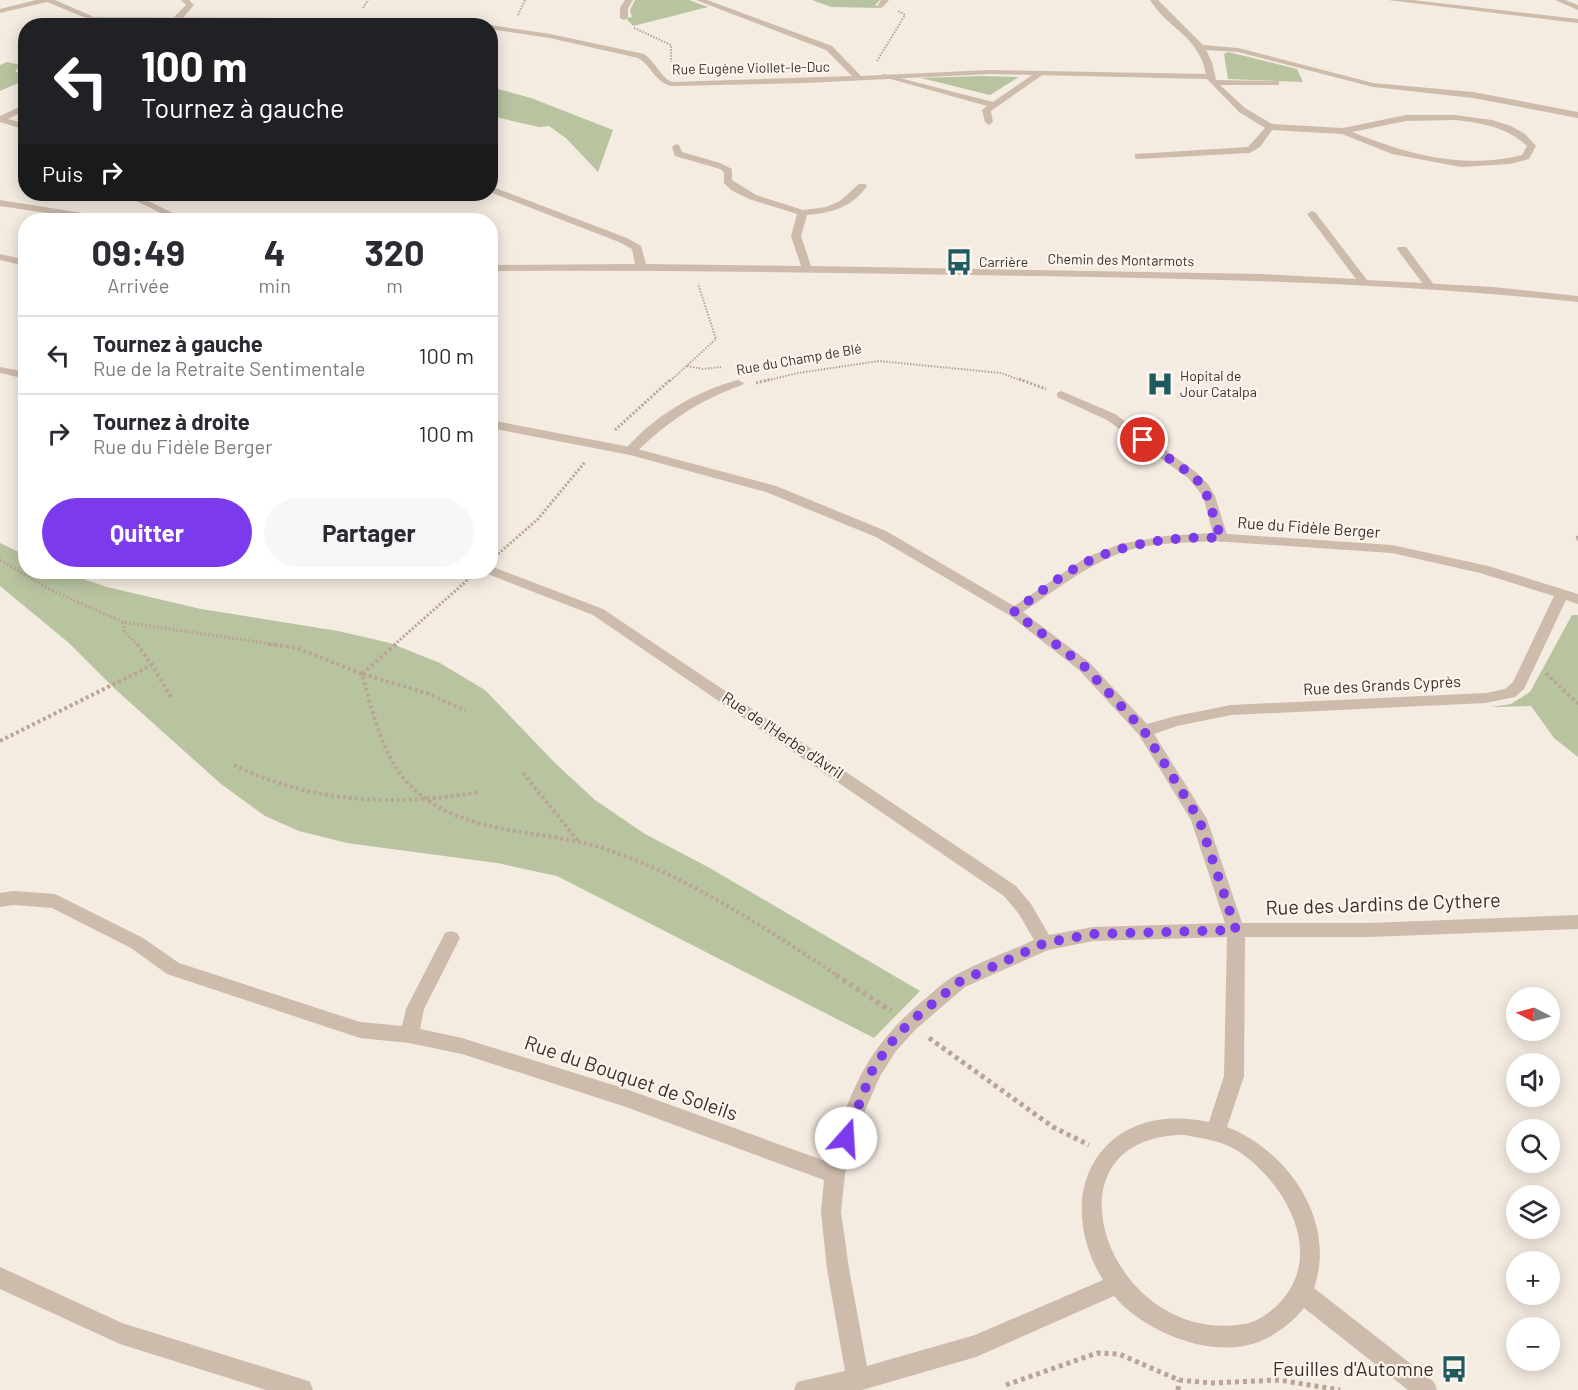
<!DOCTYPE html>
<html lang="fr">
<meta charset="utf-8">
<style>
body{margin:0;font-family:Barlow,sans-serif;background:#f7f7f7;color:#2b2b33;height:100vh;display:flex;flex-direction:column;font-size:22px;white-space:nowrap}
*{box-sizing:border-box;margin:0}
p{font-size:20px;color:#7c7c81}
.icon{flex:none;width:33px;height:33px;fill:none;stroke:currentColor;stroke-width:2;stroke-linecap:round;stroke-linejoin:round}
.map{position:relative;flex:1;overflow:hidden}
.panel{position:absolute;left:18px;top:213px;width:480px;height:366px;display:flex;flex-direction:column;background:#fff;border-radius:24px;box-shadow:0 3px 15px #0003}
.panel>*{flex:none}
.banner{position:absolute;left:18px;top:18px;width:480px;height:183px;border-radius:24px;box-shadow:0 3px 15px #0003;background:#202124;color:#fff;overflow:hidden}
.needle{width:39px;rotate:276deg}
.tools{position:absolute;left:1506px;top:987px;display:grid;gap:12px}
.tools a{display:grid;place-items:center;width:54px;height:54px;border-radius:50%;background:#fff;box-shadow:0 3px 15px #0003;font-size:30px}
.pin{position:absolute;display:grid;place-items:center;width:51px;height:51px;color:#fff;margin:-26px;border:3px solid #fff;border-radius:50%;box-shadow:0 2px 6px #0007}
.me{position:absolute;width:66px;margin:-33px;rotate:19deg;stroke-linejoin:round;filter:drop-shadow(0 0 4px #0008)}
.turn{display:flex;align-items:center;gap:21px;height:126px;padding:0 24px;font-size:27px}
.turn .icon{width:78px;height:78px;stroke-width:2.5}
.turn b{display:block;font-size:42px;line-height:51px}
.then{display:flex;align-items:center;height:57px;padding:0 24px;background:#0003;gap:12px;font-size:22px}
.eta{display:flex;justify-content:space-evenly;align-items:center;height:102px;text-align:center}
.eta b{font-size:36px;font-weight:700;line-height:42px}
.action{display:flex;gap:12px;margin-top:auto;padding:12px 24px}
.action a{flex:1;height:69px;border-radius:36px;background:#7c3aed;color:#fff;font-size:24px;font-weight:700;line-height:69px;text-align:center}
.action a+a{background:#f7f7f7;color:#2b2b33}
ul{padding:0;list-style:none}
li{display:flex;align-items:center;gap:18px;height:78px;padding:0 24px;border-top:2px solid #e1e1e2}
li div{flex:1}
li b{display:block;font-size:22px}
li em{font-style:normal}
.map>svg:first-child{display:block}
.green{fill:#b8c4a0}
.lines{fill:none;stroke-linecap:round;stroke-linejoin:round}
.path-far3{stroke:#b9a596;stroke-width:2;stroke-dasharray:1.5 1.5;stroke-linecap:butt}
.path-far2{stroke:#b9a596;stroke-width:3;stroke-dasharray:2 2;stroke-linecap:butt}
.path-far1{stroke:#b9a596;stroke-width:4;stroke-dasharray:3 3;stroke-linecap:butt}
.path{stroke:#b9a596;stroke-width:5;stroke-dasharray:4 4;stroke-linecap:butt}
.service{fill:#cdbbac;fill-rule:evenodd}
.minor{fill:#cdbbac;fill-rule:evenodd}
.route{stroke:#7c3aed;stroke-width:10;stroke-dasharray:0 18}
.labels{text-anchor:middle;stroke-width:4.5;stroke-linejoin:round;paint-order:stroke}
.far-street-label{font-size:14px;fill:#3b302b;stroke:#fbf5ee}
.far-poi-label{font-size:14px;fill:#3b302b;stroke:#fbf5ee;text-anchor:start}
.street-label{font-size:16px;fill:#3b302b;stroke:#fbf5ee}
.near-street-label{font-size:20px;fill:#3b302b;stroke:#fbf5ee}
.near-poi-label{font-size:20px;fill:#3b302b;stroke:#fbf5ee;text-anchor:end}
</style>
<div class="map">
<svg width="1578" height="1390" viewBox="0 0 1578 1390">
<rect width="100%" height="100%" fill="#f4ebe1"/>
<g class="green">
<polygon points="635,0 689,0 708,7 633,26 626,18 632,17 630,10"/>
<polygon points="812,0 880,0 875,5 883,8 831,7"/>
<polygon points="1228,52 1297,69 1303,82 1228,79 1224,54"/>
<polygon points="7,62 21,65 15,71 25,76 25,80 0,91 0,65"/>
<polygon points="980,76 1019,77 990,95 921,78"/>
<polygon points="491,87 531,98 613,130 598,172 567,139 549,126 539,127 491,116"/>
<polygon points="0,543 25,555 26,572 63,572 107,587 201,609 338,631 390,643 440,663 485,690 555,763 595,800 645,834 708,867 920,991 874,1038 557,876 497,863 347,843 299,831 265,816 221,784 115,689 69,643 0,586"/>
<polygon points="1572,615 1578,615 1578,757 1554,738 1531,706 1491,707 1511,704 1530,692"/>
</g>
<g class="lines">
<g class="path-far3">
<polyline points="363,8 368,0"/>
<polyline points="518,15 525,0"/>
<polyline points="634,28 671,45 671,62"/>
<polyline points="877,61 905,15 898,11"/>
<polyline points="687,366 703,369 721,367"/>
<polyline points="670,381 716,339 698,284"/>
<polyline points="765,381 798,373 879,361 1001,373 1023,381"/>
</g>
<g class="path-far2">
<polyline points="1019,379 1046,389"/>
<polyline points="756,383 772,379"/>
<polyline points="615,430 671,379"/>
<polyline points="1578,537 1576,538 1578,540"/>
<polyline points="498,554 538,519 585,462"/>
<polyline points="0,560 51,590 123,622 278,645"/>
<polyline points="123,622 124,632 138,645"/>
<polyline points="394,645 471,577"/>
</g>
<g class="path-far1">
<polyline points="137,644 152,665"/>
<path d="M268,644L297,648L362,674C374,715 383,763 417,792C471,838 548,828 611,851C692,879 767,929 838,976"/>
<polyline points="1546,673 1578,704"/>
<polyline points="362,674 396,644"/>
<polyline points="363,674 429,694 466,711"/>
<polyline points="0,741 152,665 171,697"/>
<path d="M234,765C312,803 395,807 479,792"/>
<polyline points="523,773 579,842"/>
</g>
<g class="path">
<polyline points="836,975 891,1011"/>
<polyline points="929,1038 1053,1127 1089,1145"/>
<polyline points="1006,1385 1097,1353 1119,1354 1179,1380 1211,1383 1279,1380 1340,1390"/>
<polyline points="1178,1390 1179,1380"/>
</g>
<g class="service">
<polygon points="181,0 189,0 194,5 180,21 174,21 174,17 186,5"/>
<polygon points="1038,71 1045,73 991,111 993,122 989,125 985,122 982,110 987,106 880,76 884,74 993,102"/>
<polygon points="1398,247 1406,247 1435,286 1434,288 1426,288 1397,249"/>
<path d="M738,380L744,383L742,385C697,401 669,421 634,454L630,455L624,451C652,417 696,391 738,380Z"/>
<polygon points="1061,391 1115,414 1196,472 1208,484 1215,496 1228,538 1226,541 1221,542 1214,538 1203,496 1188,478 1107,420 1057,397 1057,393"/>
</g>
<g class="minor">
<polygon points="36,0 55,0 94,17 288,18 320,23 429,21 474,26 306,26 288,22 93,21 47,2 0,13 0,9"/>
<polygon points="625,0 633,0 628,8 628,18 624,20 620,18 620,8"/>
<path d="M696,0H707L832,46L861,76L989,70L1206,74C1199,36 1169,30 1150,0H1158L1203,45L1238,48L1373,83L1473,92L1578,112V118L1473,98L1373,87L1238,52L1206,50L1212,62L1216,80L1279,81V85H1220L1245,108L1272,124L1343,128L1406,115H1455L1492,120L1511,126L1525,134L1536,146L1529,159L1510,164L1461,167L1392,154L1342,134L1272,130L1260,147L1250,153L1138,159L1135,158V154L1248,147L1265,128L1239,112L1207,79L989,74L806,83L672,86C654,82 653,67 638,58L550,38L490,29V26H487L490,25L550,34L644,54C656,62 659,76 672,82L852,76L826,50ZM1455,120C1482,123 1507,127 1527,146L1522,155C1463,170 1407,154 1352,132L1406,121Z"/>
<polygon points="881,0 889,0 883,7 877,7"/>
<polygon points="1388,0 1412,0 1578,19 1578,23"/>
<polygon points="1555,0 1565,0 1578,5 1578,10"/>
<polygon points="26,104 26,110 8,119 26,124 26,130 0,122 0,116"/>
<path d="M676,144L679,145L682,152L720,163L732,169V180L756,195L803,210L826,207L840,201L859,184H865L867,186C852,207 832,213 807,215L801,236L811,266L1261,274L1356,279L1307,214L1312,211L1315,212L1367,280L1494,287L1578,296V302C1398,283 1218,279 1037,276C855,273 673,270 490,271V265L635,264L632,249L619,242L490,192V186L627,238L641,246L646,264L801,266L791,236L797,214L749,199L731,190L724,183V172L720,169L675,156L672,147Z"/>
<polygon points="122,194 134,194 187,220 175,220"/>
<polygon points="0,200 108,217 113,220 93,220 0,206"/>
<polygon points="0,254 26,260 26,266 0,260"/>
<polygon points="0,367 26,372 26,379 0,373"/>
<path d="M490,420L630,447L776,486L886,531L1014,606L1085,558L1120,544L1165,536L1213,533L1392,545L1488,566L1578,594V604L1566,600L1524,689L1515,697L1486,703L1231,715L1177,726L1154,734L1207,819L1242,923H1369L1578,915V929L1369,937H1245L1244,1076L1227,1127C1289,1151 1337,1222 1314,1288L1434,1382L1437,1390H1408L1304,1308C1290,1325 1270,1340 1248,1345C1203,1356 1143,1330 1114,1296L976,1357L862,1390H794L797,1382L845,1371L827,1269L821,1212L824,1180L626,1107L462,1054L409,1043L360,1038L167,974L131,948L52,908L14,905L0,907V893L14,891L55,894L143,938L179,963L360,1022L402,1026L406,1009L445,933L451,931L457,933L460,938L424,1009L420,1029L462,1038L626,1089L828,1162C850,1091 866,1047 925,999C934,991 944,982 954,976C979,962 1008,952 1034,940L1019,914L1004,896L593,615L485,573L484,572H490V566L603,609L1016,886L1031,904L1049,935L1093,927L1225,923L1191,820L1139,735L1079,670L1009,615L876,537L766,492L630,455L490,428ZM1213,541L1392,553L1480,573L1554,596L1513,682L1505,689L1486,693L1231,705L1176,716L1147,724L1089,662L1023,612C1056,590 1088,564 1126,551C1153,542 1185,543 1213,541ZM1227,937L1224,1076L1209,1122C1103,1099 1049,1191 1103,1280L975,1335L867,1366L849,1269L841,1212L845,1174L861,1120L880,1076L896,1051L916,1029L965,987L1048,950L1093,941ZM1185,1135C1204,1139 1225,1141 1241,1153C1286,1185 1324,1252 1282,1300C1273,1311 1257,1322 1244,1324C1108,1347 1035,1135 1185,1135Z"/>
<polygon points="0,1267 122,1323 302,1379 310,1382 313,1390 266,1390 120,1344 0,1289"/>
</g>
</g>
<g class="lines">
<path class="route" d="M846,1138L872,1071L889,1045L909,1023L959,982L1045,943L1093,934L1236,930L1199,819L1144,731L1084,666L1014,612C1038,594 1063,573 1091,560C1130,542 1178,536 1221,538L1204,487L1192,475L1143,440"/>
</g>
<defs>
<symbol id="bus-bare" viewBox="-9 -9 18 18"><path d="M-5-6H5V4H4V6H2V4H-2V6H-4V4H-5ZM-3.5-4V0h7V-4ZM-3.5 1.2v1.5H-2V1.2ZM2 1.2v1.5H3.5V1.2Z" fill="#1f5a5e" stroke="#fbf5ee" stroke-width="2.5" paint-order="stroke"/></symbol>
<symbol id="hospital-bare" viewBox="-9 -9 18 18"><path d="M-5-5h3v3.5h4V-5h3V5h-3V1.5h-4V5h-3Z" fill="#1f5a5e" stroke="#fbf5ee" stroke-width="2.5" paint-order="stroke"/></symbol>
</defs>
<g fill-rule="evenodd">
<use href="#bus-bare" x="940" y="243" width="38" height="38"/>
<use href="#hospital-bare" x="1141" y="365" width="38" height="38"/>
<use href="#bus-bare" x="1435" y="1350" width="38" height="38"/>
</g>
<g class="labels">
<g class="far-street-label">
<text transform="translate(751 68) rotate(-1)" y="5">Rue Eugène Viollet-le-Duc</text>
<text transform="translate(1121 260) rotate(1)" y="5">Chemin des Montarmots</text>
<text transform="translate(799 359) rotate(-10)" y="5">Rue du Champ de Blé</text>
</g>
<g class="far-poi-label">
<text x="979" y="267">Carrière</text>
<text x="1180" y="381">Hopital de<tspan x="1180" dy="16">Jour Catalpa</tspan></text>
</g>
<g class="street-label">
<text transform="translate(1309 527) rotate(4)" y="6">Rue du Fidèle Berger</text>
<text transform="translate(1382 685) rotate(-3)" y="6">Rue des Grands Cyprès</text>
<text transform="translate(783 735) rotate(34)" y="6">Rue de l'Herbe d'Avril</text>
</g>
<g class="near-street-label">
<text transform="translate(1383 904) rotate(-2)" y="7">Rue des Jardins de Cythere</text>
<text transform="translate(631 1078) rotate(19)" y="7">Rue du Bouquet de Soleils</text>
</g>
<g class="near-poi-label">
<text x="1434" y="1376">Feuilles d'Automne</text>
</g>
</g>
</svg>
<div class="tools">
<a><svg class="needle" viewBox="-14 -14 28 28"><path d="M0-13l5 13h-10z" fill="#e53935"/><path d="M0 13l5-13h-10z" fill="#7c7c81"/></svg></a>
<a><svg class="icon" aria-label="sound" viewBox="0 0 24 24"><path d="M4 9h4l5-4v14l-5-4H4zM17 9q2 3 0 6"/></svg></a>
<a><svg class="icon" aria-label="search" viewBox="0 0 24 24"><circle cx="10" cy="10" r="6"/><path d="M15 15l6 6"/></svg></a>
<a><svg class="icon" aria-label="layers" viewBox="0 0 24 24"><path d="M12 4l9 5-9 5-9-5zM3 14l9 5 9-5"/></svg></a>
<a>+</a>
<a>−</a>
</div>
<div class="pin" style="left:1143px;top:440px;background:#d93025"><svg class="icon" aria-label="arrive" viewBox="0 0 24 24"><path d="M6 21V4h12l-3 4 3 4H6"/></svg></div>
<svg class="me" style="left:846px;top:1138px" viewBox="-20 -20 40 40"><circle r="19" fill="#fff"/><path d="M0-13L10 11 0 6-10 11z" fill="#7c3aed"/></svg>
<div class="banner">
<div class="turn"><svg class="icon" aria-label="left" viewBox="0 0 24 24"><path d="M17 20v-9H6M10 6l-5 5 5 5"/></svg><div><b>100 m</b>Tournez à gauche</div></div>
<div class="then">Puis<svg class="icon" aria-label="right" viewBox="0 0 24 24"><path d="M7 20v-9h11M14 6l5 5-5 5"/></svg></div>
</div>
<section class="panel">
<div class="eta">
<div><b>09:49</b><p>Arrivée</p></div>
<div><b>4</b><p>min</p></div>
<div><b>320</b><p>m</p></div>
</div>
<ul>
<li><svg class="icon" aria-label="left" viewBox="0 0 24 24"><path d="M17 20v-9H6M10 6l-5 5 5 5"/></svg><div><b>Tournez à gauche</b><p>Rue de la Retraite Sentimentale</p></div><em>100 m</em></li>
<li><svg class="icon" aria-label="right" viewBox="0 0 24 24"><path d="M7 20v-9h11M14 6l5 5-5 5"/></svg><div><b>Tournez à droite</b><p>Rue du Fidèle Berger</p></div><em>100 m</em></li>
</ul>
<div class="action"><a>Quitter</a><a>Partager</a></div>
</section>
</div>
